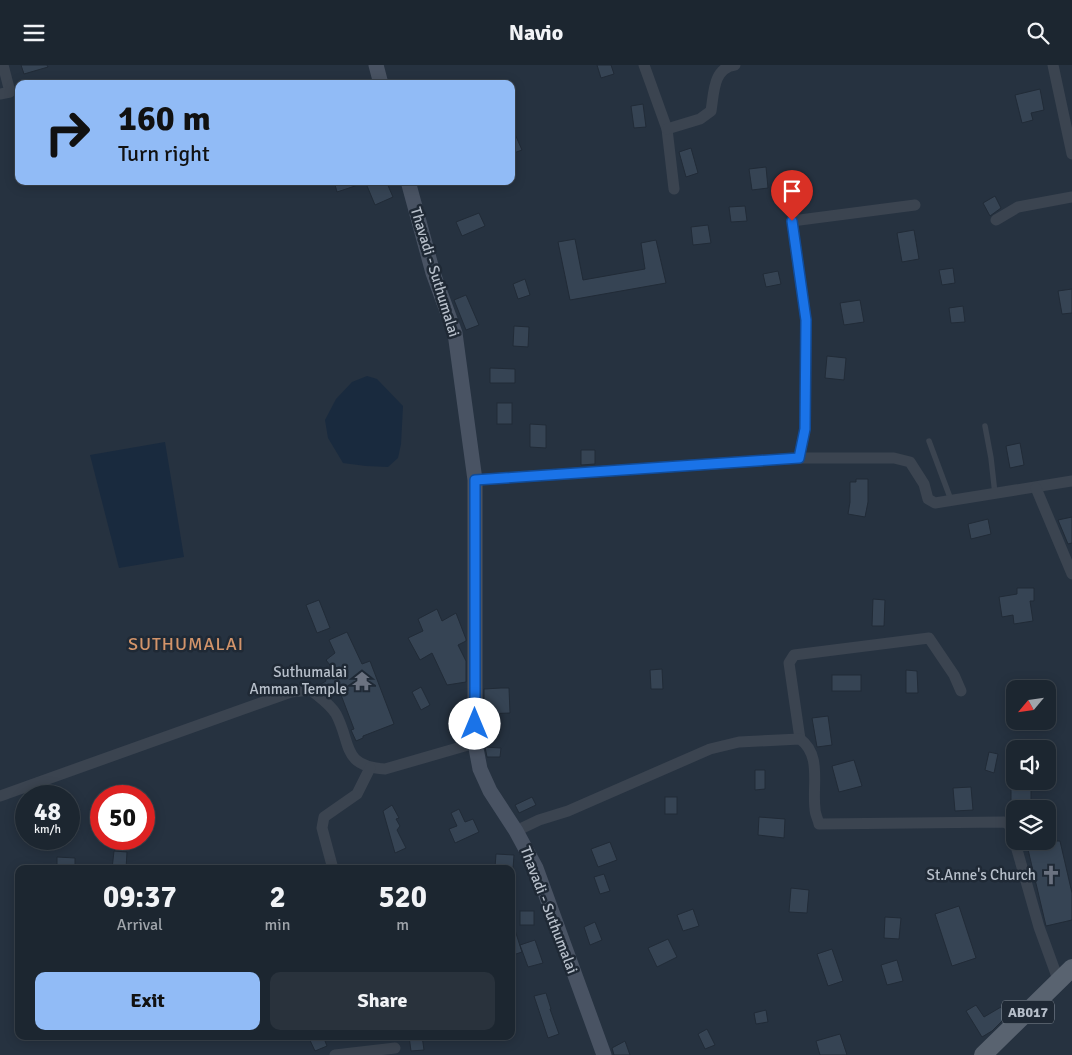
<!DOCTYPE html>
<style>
body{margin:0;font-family:Signika,sans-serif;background:#29323c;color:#f1f3f6;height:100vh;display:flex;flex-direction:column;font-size:19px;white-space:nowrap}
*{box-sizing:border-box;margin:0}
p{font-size:16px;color:#a0a5ab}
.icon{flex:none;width:28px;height:28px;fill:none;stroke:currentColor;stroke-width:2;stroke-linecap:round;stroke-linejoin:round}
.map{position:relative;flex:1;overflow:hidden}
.side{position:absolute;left:15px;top:800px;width:500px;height:175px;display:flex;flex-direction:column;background:#1c2630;border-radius:10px;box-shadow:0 2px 12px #0003,0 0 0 1px #3a434c}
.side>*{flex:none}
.banner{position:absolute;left:15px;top:15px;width:500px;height:105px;border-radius:10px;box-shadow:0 2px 12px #0003,0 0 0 1px #3a434c;background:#91bbf6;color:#111;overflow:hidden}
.needle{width:32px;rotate:241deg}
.controls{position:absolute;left:1006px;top:615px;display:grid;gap:10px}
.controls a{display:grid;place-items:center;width:50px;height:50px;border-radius:10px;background:#1c2630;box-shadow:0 2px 12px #0003,0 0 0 1px #3a434c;font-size:25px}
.speed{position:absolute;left:15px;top:720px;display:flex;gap:10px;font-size:25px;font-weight:700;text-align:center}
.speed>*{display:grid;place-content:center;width:65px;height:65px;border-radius:50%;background:#1c2630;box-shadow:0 2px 12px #0003,0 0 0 1px #3a434c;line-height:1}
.speed small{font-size:12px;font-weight:400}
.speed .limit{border:8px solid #d22;background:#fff;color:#111}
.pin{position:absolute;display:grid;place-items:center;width:42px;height:42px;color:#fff;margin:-51px -21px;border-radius:50% 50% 50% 0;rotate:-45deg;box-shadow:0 0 5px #0007}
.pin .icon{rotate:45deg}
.me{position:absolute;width:55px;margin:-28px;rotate:0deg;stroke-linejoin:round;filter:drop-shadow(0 0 4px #0008)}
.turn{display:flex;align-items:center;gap:18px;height:105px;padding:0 20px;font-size:22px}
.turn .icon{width:65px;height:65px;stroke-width:2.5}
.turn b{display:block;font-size:35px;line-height:42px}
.eta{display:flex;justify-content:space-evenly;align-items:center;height:85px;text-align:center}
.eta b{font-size:30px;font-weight:800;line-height:35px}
.primary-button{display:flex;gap:10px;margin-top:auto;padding:10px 20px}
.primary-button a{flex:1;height:58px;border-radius:10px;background:#91bbf6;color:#111;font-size:20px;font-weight:800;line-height:58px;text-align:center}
.primary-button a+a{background:#29323c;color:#f1f3f6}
header{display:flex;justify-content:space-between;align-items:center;height:65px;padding:0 20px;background:#1c2630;font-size:22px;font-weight:800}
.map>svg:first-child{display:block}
.water{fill:#192a3e}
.building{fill:#364454;stroke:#212b37}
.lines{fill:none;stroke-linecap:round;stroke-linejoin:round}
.lane{stroke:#3b4450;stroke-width:5.5}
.street{stroke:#3b4450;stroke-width:11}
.secondary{stroke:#495363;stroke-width:15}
.primary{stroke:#596370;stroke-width:18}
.route-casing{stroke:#114b97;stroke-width:12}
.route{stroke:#1a73e8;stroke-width:9}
.labels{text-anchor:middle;stroke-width:5;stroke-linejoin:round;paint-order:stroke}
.shield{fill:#1f2935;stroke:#89929d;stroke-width:1}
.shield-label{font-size:14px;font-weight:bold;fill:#b7bfca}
.street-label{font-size:15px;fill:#b7bfca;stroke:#1f2935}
.poi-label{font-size:15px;fill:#b7bfca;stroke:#1f2935;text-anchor:end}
.quarter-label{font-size:18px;letter-spacing:1px;fill:#d3946a;stroke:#1f2935}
</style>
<header><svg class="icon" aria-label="menu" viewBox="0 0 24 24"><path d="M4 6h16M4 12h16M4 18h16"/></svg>Navio<svg class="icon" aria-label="search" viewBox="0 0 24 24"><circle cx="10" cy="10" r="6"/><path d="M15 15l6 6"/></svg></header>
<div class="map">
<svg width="1072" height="990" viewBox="0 0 1072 990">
<rect width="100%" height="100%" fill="#263240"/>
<g class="water">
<polygon points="367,311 377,314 403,341 401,379 398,393 388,402 366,401 343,398 328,373 325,355 336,334 352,317"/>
<polygon points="165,377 184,492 119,503 90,390"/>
</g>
<g class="building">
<polygon points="21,0 47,0 48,2 24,9"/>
<polygon points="597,0 611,0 614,9 601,13"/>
<polygon points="1040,24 1044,45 1031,48 1033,55 1022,58 1015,30"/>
<polygon points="643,39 646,62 634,63 631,41"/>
<polygon points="511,60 522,85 511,89"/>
<polygon points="691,83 698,108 686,112 679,87"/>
<polygon points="766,102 768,123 752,125 749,104"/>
<polygon points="334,116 364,116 364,118 337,127"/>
<polygon points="365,116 386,116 393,132 375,140"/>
<polygon points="995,131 1001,143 990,151 983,138"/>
<polygon points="745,141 747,156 731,157 729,142"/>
<polygon points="479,148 485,161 462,171 456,157"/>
<polygon points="708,160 711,178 693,180 691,162"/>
<polygon points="914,165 919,194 902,197 897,168"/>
<polygon points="575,174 583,215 645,204 641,178 656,175 666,218 570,235 558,177"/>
<polygon points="953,203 955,218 942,220 939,205"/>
<polygon points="778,206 781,219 766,222 763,209"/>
<polygon points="525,214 530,230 518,234 513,219"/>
<polygon points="1072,224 1072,248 1062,249 1058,226"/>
<polygon points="466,230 479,260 466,265 454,235"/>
<polygon points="860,235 864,257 844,260 840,238"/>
<polygon points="963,241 965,257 951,258 949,243"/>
<polygon points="514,261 529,262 528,282 513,281"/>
<polygon points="827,291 846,293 844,315 825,313"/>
<polygon points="490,303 515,304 515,318 490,318"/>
<rect x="497" y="338" width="15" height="21"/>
<polygon points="530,359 546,360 546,383 530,382"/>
<polygon points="1020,378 1024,400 1010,403 1006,381"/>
<polygon points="581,385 595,385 595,399 581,400"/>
<polygon points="856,414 868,414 868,437 865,452 848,449 850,437 850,417 856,417"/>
<polygon points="1072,452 1072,478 1068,479 1058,455"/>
<polygon points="988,454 991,469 971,474 968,459"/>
<polygon points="1017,523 1034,523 1034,536 1030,536 1033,556 1014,559 1013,550 1002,552 999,532 1017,529"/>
<polygon points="873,534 885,535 884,561 872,561"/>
<polygon points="319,535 330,563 317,568 306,540"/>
<polygon points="437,544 442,556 456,548 466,574 466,576 458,580 466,596 466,617 447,620 432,588 420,595 408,573 423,566 418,554"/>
<polygon points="347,567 362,599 370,596 394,659 363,671 363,673 356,676 351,665 354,664 338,622 327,628 321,619 326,616 323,609 334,605 326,595 335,588 329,575"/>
<polygon points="662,604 663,624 651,624 650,605"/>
<polygon points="906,605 917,606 918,628 906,628"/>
<rect x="832" y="610" width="29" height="16"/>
<polygon points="421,622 430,640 421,645 412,627"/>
<polygon points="501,623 509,623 510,648 484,649 484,624"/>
<polygon points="828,651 832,680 817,682 812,653"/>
<polygon points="485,682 501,683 500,692 487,692"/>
<polygon points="989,687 998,689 994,708 985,705"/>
<polygon points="854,695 862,721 839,727 832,701"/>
<polygon points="755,705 765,705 765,724 755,725"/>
<polygon points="971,722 973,745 955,746 953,723"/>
<polygon points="1031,723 1031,742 1011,742 1011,724"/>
<polygon points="532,732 536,740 519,748 515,740"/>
<rect x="665" y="732" width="12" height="17"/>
<polygon points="392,740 399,753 396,754 400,761 397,765 406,783 395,788 383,746"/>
<polygon points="459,744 465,757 473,754 479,767 455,778 449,764 457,761 451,748"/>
<polygon points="759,752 785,754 784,773 758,770"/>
<polygon points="1026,776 1060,776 1072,828 1072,855 1046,861"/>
<polygon points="610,777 617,795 598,802 591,784"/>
<polygon points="114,786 127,787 126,804 112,804"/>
<polygon points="496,789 514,790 513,804 495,803"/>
<polygon points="57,792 75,793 75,804 57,804"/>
<polygon points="604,809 610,826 600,829 594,812"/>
<polygon points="791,823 809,825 807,848 789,847"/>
<polygon points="959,841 976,893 952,901 935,849"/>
<polygon points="693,844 699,861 683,866 677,850"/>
<rect x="520" y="846" width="14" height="14"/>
<polygon points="885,852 901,853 899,874 884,873"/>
<polygon points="595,857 602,875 590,880 584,862"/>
<polygon points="511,859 513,859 522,887 513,890 511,883"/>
<polygon points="668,874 677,892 657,902 648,883"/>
<polygon points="535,875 543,898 528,902 520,880"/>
<polygon points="832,884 843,916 828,921 817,889"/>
<polygon points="897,895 903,916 887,920 881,900"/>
<polygon points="546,928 551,944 550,944 559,969 548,973 534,931"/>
<polygon points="976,940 984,952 1001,942 1006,952 992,966 982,972 966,946"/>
<polygon points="766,945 768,957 756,959 754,948"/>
<polygon points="707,964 715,980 705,984 698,969"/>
<polygon points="840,969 847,990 820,990 816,976"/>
<polygon points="308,971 323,971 327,981 315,986"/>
<polygon points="409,971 422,971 424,985 411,986"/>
<polygon points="625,976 630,990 614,990 612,983"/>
</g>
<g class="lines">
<g class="lane">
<polyline points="985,361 991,393 995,429"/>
<polyline points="929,376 951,435"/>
</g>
<g class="street">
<polyline points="644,0 667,64 674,124"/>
<polyline points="1053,0 1072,89"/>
<polyline points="0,29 10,27 3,0"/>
<path d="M667,64L700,54L711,46C714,28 713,3 735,0"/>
<polyline points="996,155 1018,142 1072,132"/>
<polyline points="799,393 805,364 806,255 792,156 915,140"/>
<polyline points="475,415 799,393 894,393 910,397 924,419 928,434 935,438 1072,416"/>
<polyline points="1036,423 1072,509"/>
<polyline points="800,674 789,598 794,590 929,573 954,610 961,626"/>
<path d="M0,731L291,627L311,625C319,632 330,639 336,649C352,679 341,701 385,704L475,678"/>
<path d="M516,766L539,755L568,746L710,684L739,677L800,674C822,690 812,720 815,744C815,749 818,754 819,759L1004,757L1010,760L1039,862L1059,917"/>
<polyline points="333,804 322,763 324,752 357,729 370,703"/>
<polyline points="335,990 395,983"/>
</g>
<g class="secondary">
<polyline points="376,0 381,19"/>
<polyline points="408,116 433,208 455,268 475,415 475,678 480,704 490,726 516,766 536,803 604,990"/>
</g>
<polyline class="primary" points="983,990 1072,903"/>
</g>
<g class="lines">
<defs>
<polyline id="route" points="475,659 475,415 799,393 805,364 806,255 792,156"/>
</defs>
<use href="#route" class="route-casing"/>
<use href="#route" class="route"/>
</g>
<defs>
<symbol id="temple-bare" viewBox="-9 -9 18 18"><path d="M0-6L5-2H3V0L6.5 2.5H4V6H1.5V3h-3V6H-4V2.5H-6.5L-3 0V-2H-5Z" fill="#6b7280" stroke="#1f2935" stroke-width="2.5" paint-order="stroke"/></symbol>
<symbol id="church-bare" viewBox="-9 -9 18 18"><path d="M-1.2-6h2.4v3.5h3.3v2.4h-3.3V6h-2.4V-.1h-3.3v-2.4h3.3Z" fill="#6b7280" stroke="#1f2935" stroke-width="2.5" paint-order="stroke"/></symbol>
</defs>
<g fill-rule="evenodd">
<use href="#temple-bare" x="348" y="602" width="28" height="28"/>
<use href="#church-bare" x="1037" y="796" width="28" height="28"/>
</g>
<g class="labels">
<rect class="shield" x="1002" y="935.5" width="52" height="23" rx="4"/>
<g class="shield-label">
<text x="1028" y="952">AB017</text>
</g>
<g class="street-label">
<text transform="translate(435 207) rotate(73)" y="5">Thavadi - Suthumalai</text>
<text transform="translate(549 845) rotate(69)" y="5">Thavadi - Suthumalai</text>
</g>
<g class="poi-label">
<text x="347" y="612">Suthumalai<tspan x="347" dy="17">Amman Temple</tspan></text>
<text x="1036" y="815">St.Anne's Church</text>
</g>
<g class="quarter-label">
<text x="186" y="585">SUTHUMALAI</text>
</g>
</g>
</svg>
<div class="controls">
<a><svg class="needle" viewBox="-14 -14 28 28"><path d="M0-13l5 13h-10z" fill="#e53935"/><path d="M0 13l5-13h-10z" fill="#a0a5ab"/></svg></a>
<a><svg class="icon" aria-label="sound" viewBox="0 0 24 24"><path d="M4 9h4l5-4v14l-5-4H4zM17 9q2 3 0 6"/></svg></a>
<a><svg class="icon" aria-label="layers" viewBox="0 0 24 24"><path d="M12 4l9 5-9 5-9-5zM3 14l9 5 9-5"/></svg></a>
</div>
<div class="speed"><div>48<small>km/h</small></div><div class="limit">50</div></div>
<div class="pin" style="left:792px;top:156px;background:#d93025"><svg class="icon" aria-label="arrive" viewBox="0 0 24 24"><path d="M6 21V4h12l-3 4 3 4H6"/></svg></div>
<svg class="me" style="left:475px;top:659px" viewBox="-20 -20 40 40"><circle r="19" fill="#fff"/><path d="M0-13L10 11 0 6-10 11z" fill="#1a73e8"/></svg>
<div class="banner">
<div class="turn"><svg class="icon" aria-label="right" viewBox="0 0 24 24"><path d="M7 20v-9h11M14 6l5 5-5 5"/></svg><div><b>160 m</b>Turn right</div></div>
</div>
<section class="side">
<div class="eta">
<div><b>09:37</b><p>Arrival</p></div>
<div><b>2</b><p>min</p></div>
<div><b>520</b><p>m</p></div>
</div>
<div class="primary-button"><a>Exit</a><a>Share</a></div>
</section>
</div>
